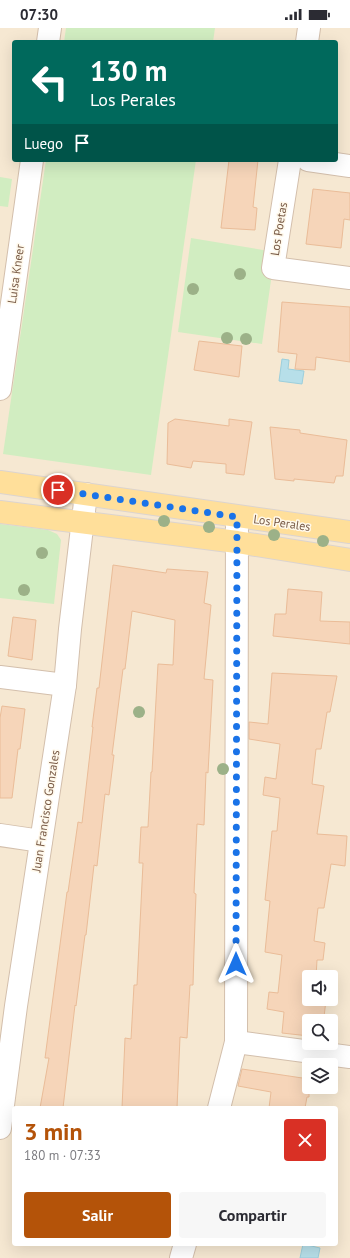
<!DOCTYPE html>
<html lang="es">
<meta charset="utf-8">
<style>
body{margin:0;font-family:"PT Sans",sans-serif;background:#f7f7f7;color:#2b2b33;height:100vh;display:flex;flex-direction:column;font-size:15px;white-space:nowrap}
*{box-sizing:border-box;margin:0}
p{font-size:13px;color:#7c7c81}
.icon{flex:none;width:22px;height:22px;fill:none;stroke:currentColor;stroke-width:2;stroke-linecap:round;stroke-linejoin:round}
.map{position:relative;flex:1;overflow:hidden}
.side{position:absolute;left:12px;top:1078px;width:326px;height:140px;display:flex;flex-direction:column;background:#fff;border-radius:4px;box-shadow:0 4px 16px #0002}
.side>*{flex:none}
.guide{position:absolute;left:12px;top:12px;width:326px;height:122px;border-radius:4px;box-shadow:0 4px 16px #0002;background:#00695c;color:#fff;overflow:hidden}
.controls{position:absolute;left:302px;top:942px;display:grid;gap:8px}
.controls a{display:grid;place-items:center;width:36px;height:36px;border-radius:4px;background:#fff;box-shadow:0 4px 16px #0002;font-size:20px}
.pin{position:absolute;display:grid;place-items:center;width:34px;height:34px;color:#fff;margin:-17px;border:2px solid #fff;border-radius:50%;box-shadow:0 1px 4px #0007}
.me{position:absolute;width:44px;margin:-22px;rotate:0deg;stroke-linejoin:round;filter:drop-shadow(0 0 3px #0008)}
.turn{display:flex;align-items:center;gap:14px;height:84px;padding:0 12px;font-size:18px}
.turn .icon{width:52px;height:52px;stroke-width:2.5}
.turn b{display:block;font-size:28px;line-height:34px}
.then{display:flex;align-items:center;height:38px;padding:0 12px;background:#0003;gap:8px;font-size:15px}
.round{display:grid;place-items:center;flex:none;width:42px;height:42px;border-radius:4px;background:#f7f7f7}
.overview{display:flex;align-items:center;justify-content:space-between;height:68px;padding:0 12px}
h1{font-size:24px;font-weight:700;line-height:30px;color:#b45309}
.primary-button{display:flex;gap:8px;margin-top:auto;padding:8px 12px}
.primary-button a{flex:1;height:46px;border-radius:4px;background:#b45309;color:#fff;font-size:16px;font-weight:700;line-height:46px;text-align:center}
.primary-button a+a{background:#f7f7f7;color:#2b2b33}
.status{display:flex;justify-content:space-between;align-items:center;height:28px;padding:0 20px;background:#fff;direction:ltr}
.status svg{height:11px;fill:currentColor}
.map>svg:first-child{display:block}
.residential{fill:#f6e8d2;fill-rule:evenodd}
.green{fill:#d1edc1}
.water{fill:#b7dfe9;stroke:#9ccfdc}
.building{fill:#f6d5b9;stroke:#eabc98}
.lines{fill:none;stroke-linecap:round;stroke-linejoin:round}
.minor-casing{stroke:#d3bfac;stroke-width:24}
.major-casing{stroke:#dcd4cf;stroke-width:24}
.minor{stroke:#fff;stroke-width:22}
.major{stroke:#ffdf9a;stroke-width:22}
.tree{fill:#9cb188}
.route{stroke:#1a73e8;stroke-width:7;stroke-dasharray:0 12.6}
.labels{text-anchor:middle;stroke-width:3;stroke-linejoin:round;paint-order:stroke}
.street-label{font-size:12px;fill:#795b47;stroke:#fff9ec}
</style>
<div class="status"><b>07:30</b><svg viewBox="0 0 49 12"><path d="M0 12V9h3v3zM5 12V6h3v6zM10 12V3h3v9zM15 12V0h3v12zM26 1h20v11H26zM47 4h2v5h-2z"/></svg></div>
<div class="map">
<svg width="350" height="1230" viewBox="0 0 350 1230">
<rect width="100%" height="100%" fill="#fef5e4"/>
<path class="residential" d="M0,0H350V1230H0ZM14,14H336V132H14ZM309,949H331V971H309ZM309,993H331V1015H309ZM309,1037H331V1059H309ZM14,1080H336V1216H14Z"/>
<g class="green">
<polygon points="66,0 215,0 213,14 64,14"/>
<polygon points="46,132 196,132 151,447 3,426"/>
<polygon points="0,149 12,151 8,179 0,178"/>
<polygon points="191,210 275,224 262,316 178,304"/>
<polygon points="0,496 48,502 57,506 61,512 54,576 0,570"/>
</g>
<g class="water">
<polygon points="282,331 289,332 288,341 304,343 302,356 279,353"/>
<polygon points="303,1216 320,1220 318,1230 300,1230"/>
</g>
<g class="building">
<polygon points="229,132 258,132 253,179 257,180 255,202 221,200"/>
<polygon points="313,161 350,165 350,192 344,191 341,220 306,216"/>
<polygon points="282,274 350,279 350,334 316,329 315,342 295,341 297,326 278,324"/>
<polygon points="199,313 242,318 239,349 194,342"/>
<polygon points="175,391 229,398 229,391 252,394 244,447 226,445 226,436 193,433 191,440 167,436 168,395"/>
<polygon points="270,399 300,402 300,405 347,412 343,448 336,448 334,455 294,451 294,453 275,451"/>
<polygon points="113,537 166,545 167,541 208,544 204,575 211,577 204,651 213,652 211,689 208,745 206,744 204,797 197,796 194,865 196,866 194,922 193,957 190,957 187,1010 180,1009 177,1080 122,1080 125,1010 131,1011 134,957 137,957 143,835 139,835 141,799 148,799 151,744 152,744 158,636 173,637 175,592 132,583 125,641 123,641 112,727 114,727 109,767 105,766 97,838 94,837 86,907 85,907 76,978 75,977 63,1080 40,1080 49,1030 45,1030 67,864 68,864 78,794 82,795 93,699 92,699 97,660 99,660"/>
<polygon points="288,561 322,564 320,593 350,594 350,616 273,608 275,586 286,586"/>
<polygon points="13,589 36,592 32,632 8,628"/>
<polygon points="272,645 337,648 330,684 327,684 321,721 316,721 312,756 324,758 317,806 347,808 345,838 331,836 324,880 318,880 314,913 325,915 323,932 317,932 316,949 309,949 309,971 326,972 324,989 320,990 319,993 309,993 309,1008 282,1005 284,984 267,981 269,964 278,965 282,927 265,924 270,873 265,872 272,803 277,803 280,770 263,767 265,749 276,751 280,716 249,711 249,694 268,696"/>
<polygon points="2,678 25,681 20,721 18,721 12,770 0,770 0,690"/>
<polygon points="242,1041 309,1051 309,1069 307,1069 305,1080 269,1080 271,1064 238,1058"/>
</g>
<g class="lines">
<defs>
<g id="minor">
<polyline points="48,14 50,0"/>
<polyline points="307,14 309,0"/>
<polyline points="290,132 273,240 350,250"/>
<polyline points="308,132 350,138"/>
<polyline points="0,361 32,132"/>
<polyline points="0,649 65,657"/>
<polyline points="0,807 41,813"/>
<polyline points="236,1014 350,1029"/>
<polyline points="219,1080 236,1014 237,489"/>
<polyline points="0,1100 16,978 65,657 70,601 86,466"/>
<polyline points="181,1230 185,1216"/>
</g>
<g id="major">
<polyline points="0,454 350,504"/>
<polyline points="0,484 237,514 350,532"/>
</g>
</defs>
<use href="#minor" class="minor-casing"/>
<use href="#major" class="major-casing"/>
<use href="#minor" class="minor"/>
<use href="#major" class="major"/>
</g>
<g class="tree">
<circle cx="240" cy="246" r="6"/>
<circle cx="193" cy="261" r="6"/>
<circle cx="227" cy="310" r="6"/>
<circle cx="246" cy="311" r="6"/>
<circle cx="164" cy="493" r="6"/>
<circle cx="209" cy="499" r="6"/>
<circle cx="274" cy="507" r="6"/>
<circle cx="323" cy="513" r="6"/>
<circle cx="42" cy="525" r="6"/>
<circle cx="24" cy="562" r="6"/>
<circle cx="139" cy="684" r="6"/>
<circle cx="223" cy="741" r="6"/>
</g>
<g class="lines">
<polyline class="route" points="58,462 237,489 236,936"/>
</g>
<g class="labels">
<g class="street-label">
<text transform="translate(279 201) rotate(-81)" y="4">Los Poetas</text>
<text transform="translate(16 246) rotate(-82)" y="4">Luisa Kneer</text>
<text transform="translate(282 495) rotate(8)" y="4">Los Perales</text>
<text transform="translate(46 783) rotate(-81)" y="4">Juan Francisco Gonzales</text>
</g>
</g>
</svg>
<div class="controls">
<a><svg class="icon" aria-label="sound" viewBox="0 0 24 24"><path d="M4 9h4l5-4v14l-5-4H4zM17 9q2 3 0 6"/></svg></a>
<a><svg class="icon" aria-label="search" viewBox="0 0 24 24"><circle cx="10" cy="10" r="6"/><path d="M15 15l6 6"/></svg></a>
<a><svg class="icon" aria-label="layers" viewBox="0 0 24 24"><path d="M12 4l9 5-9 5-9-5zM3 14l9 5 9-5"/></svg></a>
</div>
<div class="pin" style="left:58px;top:462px;background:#d93025"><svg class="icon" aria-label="arrive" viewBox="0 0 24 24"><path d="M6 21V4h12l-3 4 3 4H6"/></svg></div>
<svg class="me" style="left:236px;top:936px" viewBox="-20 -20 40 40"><path d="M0-17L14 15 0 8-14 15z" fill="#1a73e8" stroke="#fff" stroke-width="4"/></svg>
<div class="guide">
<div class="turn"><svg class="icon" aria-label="left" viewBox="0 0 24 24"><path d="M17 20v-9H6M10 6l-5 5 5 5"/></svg><div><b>130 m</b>Los Perales</div></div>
<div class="then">Luego<svg class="icon" aria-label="arrive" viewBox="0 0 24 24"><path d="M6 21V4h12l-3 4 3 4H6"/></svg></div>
</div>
<section class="side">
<div class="overview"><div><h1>3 min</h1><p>180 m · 07:33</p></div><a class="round" style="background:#d93025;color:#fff"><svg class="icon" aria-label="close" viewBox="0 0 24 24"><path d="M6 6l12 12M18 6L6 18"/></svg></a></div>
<div class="primary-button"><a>Salir</a><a>Compartir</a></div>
</section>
</div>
